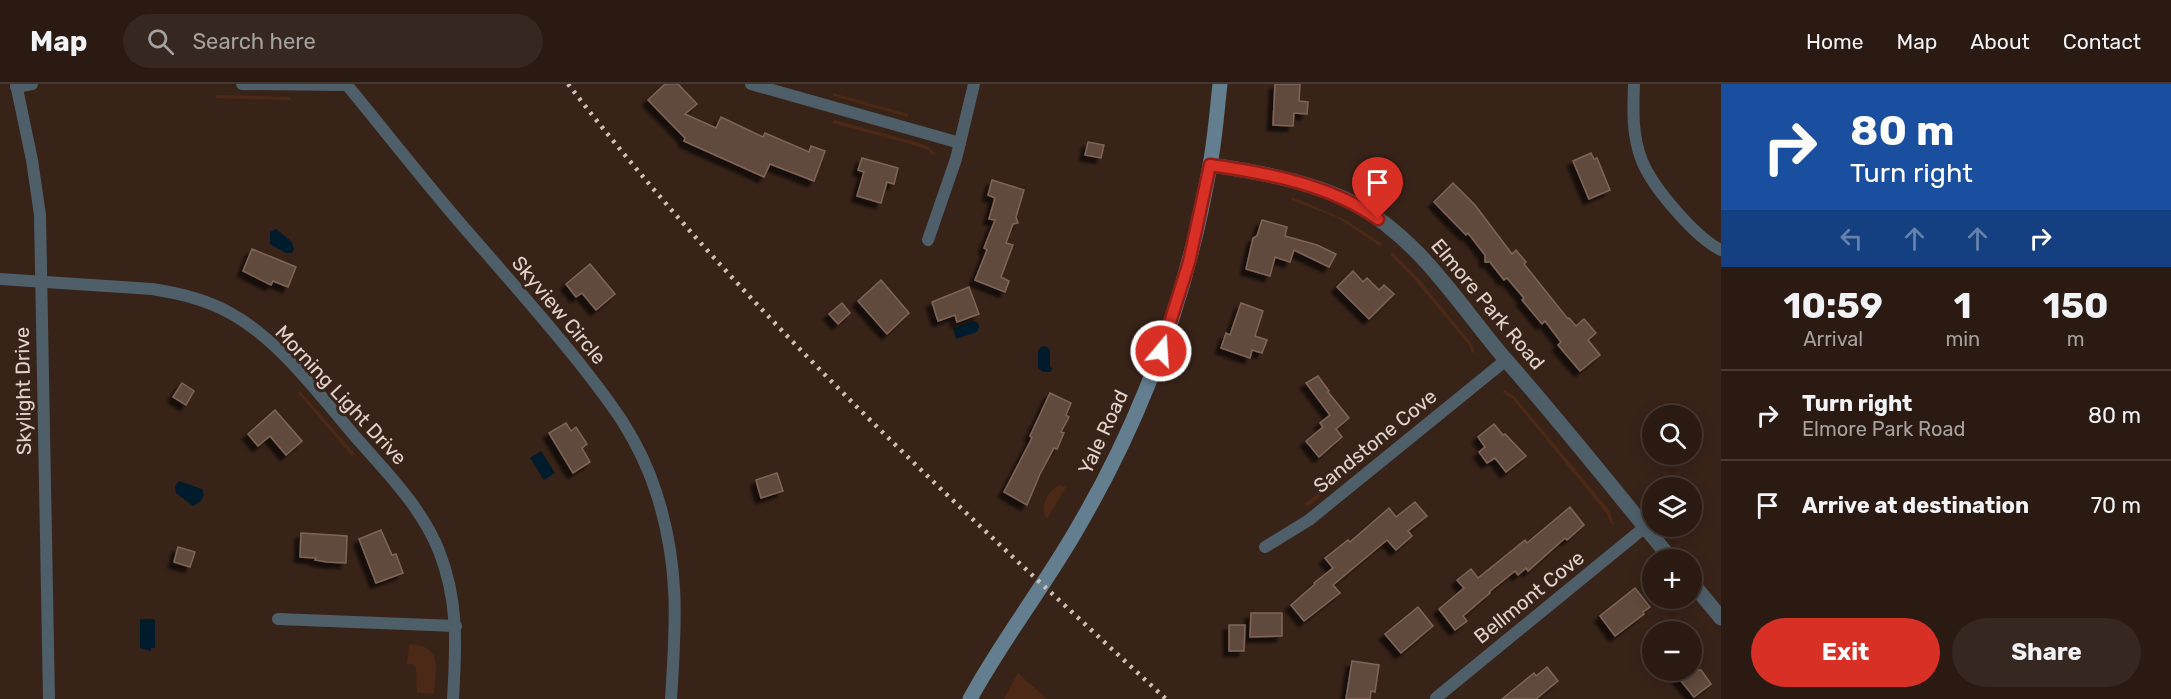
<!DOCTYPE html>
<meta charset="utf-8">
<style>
body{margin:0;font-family:Rubik,sans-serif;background:#362720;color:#f1f3f6;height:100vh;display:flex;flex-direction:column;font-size:22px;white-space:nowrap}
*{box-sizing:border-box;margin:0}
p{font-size:20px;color:#a5a19f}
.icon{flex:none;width:33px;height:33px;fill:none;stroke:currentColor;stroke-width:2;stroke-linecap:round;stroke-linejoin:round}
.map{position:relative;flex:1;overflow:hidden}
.sheet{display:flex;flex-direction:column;background:#2a1a12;width:450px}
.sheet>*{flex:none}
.guide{background:#1a4fa0;color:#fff;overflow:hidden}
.controls{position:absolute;left:1642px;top:321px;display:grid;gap:12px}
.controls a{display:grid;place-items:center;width:60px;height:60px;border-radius:50%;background:#2a1a12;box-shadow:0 3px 15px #0003,0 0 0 2px #463832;font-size:30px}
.pin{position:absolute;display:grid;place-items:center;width:51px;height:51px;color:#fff;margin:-62px -26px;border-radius:50% 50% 50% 0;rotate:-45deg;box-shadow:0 0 6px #0007}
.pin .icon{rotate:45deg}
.me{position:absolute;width:66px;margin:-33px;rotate:18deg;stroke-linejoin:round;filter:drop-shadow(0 0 4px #0008)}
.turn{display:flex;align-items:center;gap:21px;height:126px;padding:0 30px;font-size:27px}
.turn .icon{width:78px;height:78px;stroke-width:2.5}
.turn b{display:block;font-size:42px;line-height:51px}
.lanes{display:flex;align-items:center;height:57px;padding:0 30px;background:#0003;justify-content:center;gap:30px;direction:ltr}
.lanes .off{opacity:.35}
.eta{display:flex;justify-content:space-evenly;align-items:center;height:102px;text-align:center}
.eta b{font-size:36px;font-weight:700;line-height:42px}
.action{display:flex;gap:12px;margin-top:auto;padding:12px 30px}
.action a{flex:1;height:69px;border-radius:36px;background:#d93025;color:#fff;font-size:24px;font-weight:700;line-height:69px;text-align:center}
.action a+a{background:#362720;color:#f1f3f6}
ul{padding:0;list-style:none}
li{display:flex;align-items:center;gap:18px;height:90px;padding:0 30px;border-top:2px solid #463832}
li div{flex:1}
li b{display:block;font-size:22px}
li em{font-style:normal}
header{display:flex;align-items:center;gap:36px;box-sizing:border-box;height:84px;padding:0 30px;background:#2a1a12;border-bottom:2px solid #463832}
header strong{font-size:28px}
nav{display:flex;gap:33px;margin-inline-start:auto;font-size:21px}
.search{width:420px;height:54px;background:#362720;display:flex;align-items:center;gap:15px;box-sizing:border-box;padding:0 21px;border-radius:33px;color:#a5a19f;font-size:22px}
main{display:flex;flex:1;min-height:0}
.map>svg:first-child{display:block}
.green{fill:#4c2916}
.water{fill:#001b2c}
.building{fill:#60483c;stroke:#7f6558;stroke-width:1.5;filter:url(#shadow)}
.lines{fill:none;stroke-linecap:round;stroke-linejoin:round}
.minor{stroke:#4e5f6a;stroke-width:12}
.tertiary{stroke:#4e5f6a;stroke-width:15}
.secondary{stroke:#627e8f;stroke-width:15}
.rail{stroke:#cebfb7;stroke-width:4.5;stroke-dasharray:3 6;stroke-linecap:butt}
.route-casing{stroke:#8d1f18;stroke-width:15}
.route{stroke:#d93025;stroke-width:10}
.labels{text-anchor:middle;stroke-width:6;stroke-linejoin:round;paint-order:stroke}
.street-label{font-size:20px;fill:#e1d2cb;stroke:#382318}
</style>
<header>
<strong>Map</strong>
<div class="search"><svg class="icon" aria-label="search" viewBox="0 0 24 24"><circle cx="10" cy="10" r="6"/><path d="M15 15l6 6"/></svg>Search here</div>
<nav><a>Home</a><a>Map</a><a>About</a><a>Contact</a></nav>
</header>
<main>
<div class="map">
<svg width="1721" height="615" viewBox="0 0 1721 615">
<defs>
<filter id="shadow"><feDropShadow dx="-5.5" dy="5.5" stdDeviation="1.5" flood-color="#0009"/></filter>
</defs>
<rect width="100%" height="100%" fill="#382318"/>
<g class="green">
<polygon points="833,9 908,30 908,33 833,12"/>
<polygon points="217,11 290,13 290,16 216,14"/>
<polygon points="834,36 922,60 929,63 935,70 932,71 928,66 917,62 832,39"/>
<polygon points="1292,113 1346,136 1382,160 1380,162 1338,134 1291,116"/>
<polygon points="1392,168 1417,193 1472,260 1475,268 1472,269 1469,261 1413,194 1390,171"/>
<polygon points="1504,306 1515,313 1610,427 1614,440 1611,440 1607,430 1513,315 1503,309"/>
<polygon points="300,307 355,370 352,372 298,309"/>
<polygon points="1361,375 1363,378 1307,423 1305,420"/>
<path d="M1059,401L1066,403L1047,435C1039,423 1047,408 1059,401Z"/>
<path d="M409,560C444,562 435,583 434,610L417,609L416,584L413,580H407Z"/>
<polygon points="1018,589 1047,615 1004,615"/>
</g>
<g class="water">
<polygon points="276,145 292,158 294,165 292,169 286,169 270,160 270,148"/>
<polygon points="973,237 978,239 979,243 977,248 956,255 953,244"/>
<polygon points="1042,262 1047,263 1050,266 1050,282 1052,284 1051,288 1043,288 1038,284 1038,267"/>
<polygon points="541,367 555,389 544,396 530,374"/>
<polygon points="179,397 202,405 204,411 201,417 193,422 176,409 175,402"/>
<polygon points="140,535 155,535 155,564 151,564 151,567 140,564"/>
</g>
<g class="building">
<polygon points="665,0 678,0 697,20 685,30 716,44 721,33 763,53 765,49 809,68 811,62 825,67 814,97 770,80 764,93 684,57 685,54 648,16"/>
<polygon points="1275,0 1300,0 1299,17 1308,18 1307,30 1294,29 1293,42 1273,41"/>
<polygon points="1088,58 1104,61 1101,74 1085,71"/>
<polygon points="1591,69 1594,75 1597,74 1610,106 1589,115 1573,77"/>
<polygon points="862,74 898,84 894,100 887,98 881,119 857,112 864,88 858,86"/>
<polygon points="992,96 1024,106 1016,133 1018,139 1013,140 1006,159 1013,161 1001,193 1009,197 1005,208 975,196 987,166 984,164 995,136 989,135 995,114 988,111"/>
<polygon points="1453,99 1475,121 1512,170 1516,166 1526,178 1524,180 1568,235 1569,234 1576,242 1584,235 1596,249 1588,256 1600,271 1580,287 1558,261 1561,258 1545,237 1542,240 1522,216 1524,214 1507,194 1504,196 1490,178 1485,178 1485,171 1468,149 1466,151 1434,118"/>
<polygon points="1262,136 1287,143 1285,152 1317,161 1336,170 1329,183 1294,166 1290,178 1275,173 1270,192 1246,185 1253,154 1257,152"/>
<polygon points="252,165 296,183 288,203 273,197 271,201 243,187"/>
<polygon points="590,180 615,210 596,226 582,209 576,213 566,200"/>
<polygon points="1353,187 1363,198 1367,194 1379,206 1384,201 1394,210 1369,235 1337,203"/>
<polygon points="881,196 909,229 887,250 858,217"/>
<polygon points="969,203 979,230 957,238 955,231 938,237 932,218"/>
<polygon points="842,219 850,229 838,240 829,230"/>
<polygon points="1241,219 1263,227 1255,252 1267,256 1262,269 1252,266 1250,274 1221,264 1226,249 1230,251"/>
<polygon points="1318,292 1329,307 1328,308 1349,334 1336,345 1342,353 1319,373 1306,357 1323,343 1320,339 1330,331 1306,299"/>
<polygon points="182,299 194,307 186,321 173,313"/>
<polygon points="1050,309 1071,319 1066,331 1069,333 1061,348 1064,349 1057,365 1054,364 1040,390 1027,421 1004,408 1032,354 1030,352"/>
<polygon points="275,326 302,357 286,371 270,352 258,362 248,350"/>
<polygon points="566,339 571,347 576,343 587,360 582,364 590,378 573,389 549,349"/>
<polygon points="1494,340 1503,351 1505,350 1526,372 1506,388 1495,374 1487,379 1479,368 1485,363 1478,353"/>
<polygon points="777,389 783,407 761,414 756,396"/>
<polygon points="1415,418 1427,432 1408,447 1412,452 1396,466 1387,456 1333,501 1340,509 1304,537 1291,521 1315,500 1314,499 1333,484 1325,474 1348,456 1350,458 1389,424 1396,433"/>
<polygon points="1570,423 1584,441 1567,456 1565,454 1528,487 1526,484 1518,491 1515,487 1489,508 1490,509 1463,532 1467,537 1455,546 1439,525 1464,504 1457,496 1471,485 1478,494 1525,456 1527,459"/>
<polygon points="381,446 392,471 396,470 403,489 376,499 359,455"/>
<polygon points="301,449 347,452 346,479 327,478 315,476 316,474 300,473"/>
<polygon points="178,463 195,468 190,483 174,478"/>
<polygon points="1635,504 1650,523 1643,528 1644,530 1615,552 1600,532"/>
<polygon points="1418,523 1433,542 1401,569 1385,550"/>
<polygon points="1251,529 1282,529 1282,552 1250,553"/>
<polygon points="1229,541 1245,541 1244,567 1229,567"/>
<polygon points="1352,577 1379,581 1375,608 1371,607 1370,615 1346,615"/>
<polygon points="1547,583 1558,597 1536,615 1502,615 1534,589 1536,592"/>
<polygon points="1672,586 1701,586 1711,600 1694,613"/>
</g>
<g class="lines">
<g class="minor">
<polyline points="16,0 32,76 40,131 49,615"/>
<path d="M242,0L347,1C389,52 430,105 474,155C509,195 544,235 577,276C611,319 639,355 656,408C680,481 676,540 671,615"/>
<polyline points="751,0 960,59"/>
<path d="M1634,0C1633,26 1632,52 1642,77C1653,104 1696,154 1721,166"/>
<polyline points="16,3 32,0"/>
<polyline points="928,156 956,75 974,0"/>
<path d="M0,195L152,205C179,209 207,216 230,229C278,255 318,309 353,350C385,387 421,422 439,467C459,518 456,562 453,615"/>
<polyline points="1265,463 1309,436 1506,276"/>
<polyline points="278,535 456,542"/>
<polyline points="1436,614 1645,443"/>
</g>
<g class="tertiary">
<path d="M1211,81C1253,87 1318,99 1355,120C1422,157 1458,220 1506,276C1563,341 1617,409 1672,476"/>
<polyline points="1692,499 1721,534"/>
</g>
<path class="secondary" d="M970,615C1003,554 1047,499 1081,438C1145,328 1188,207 1210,81C1215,55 1217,27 1220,0"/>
<path class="rail" d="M568,0C743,227 956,421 1166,615"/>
</g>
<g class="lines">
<defs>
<path id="route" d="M1161,267L1189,178L1210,81C1267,89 1331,101 1378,135"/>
</defs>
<use href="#route" class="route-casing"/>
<use href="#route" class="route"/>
</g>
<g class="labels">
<g class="street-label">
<text transform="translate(1488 220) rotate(50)" y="7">Elmore Park Road</text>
<text transform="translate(559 226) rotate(50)" y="7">Skyview Circle</text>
<text transform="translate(23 307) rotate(-91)" y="7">Skylight Drive</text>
<text transform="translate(341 311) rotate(47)" y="7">Morning Light Drive</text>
<text transform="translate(1103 348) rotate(-65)" y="7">Yale Road</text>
<text transform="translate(1375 357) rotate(-39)" y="7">Sandstone Cove</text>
<text transform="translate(1529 513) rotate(-39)" y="7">Bellmont Cove</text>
</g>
</g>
</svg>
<div class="controls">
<a><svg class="icon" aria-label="search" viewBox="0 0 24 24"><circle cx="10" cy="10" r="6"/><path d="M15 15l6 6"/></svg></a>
<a><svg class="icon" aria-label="layers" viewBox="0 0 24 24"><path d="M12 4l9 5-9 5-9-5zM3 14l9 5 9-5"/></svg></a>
<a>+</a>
<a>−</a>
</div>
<div class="pin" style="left:1378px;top:135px;background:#d93025"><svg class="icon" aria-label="arrive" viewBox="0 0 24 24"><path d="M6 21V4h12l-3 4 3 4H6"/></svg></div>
<svg class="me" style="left:1161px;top:267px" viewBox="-20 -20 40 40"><circle r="17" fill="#d93025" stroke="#fff" stroke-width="3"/><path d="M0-11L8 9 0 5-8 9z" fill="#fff"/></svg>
</div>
<section class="sheet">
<div class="guide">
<div class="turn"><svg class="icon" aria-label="right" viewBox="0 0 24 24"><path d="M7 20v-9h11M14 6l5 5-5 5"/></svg><div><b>80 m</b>Turn right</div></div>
<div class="lanes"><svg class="icon off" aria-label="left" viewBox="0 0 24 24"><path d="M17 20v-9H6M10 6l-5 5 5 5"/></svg><svg class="icon off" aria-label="ahead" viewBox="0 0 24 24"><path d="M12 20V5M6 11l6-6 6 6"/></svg><svg class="icon off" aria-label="ahead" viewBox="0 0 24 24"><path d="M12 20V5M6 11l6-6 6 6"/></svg><svg class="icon" aria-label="right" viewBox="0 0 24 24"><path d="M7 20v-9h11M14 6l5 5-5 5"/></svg></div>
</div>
<div class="eta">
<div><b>10:59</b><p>Arrival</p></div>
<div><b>1</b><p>min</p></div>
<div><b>150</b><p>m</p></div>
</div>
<ul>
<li><svg class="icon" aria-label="right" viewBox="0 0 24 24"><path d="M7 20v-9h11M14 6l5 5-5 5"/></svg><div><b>Turn right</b><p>Elmore Park Road</p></div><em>80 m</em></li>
<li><svg class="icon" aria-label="arrive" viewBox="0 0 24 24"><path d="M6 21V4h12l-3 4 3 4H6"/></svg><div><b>Arrive at destination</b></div><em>70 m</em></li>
</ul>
<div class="action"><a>Exit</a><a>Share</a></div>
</section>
</main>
